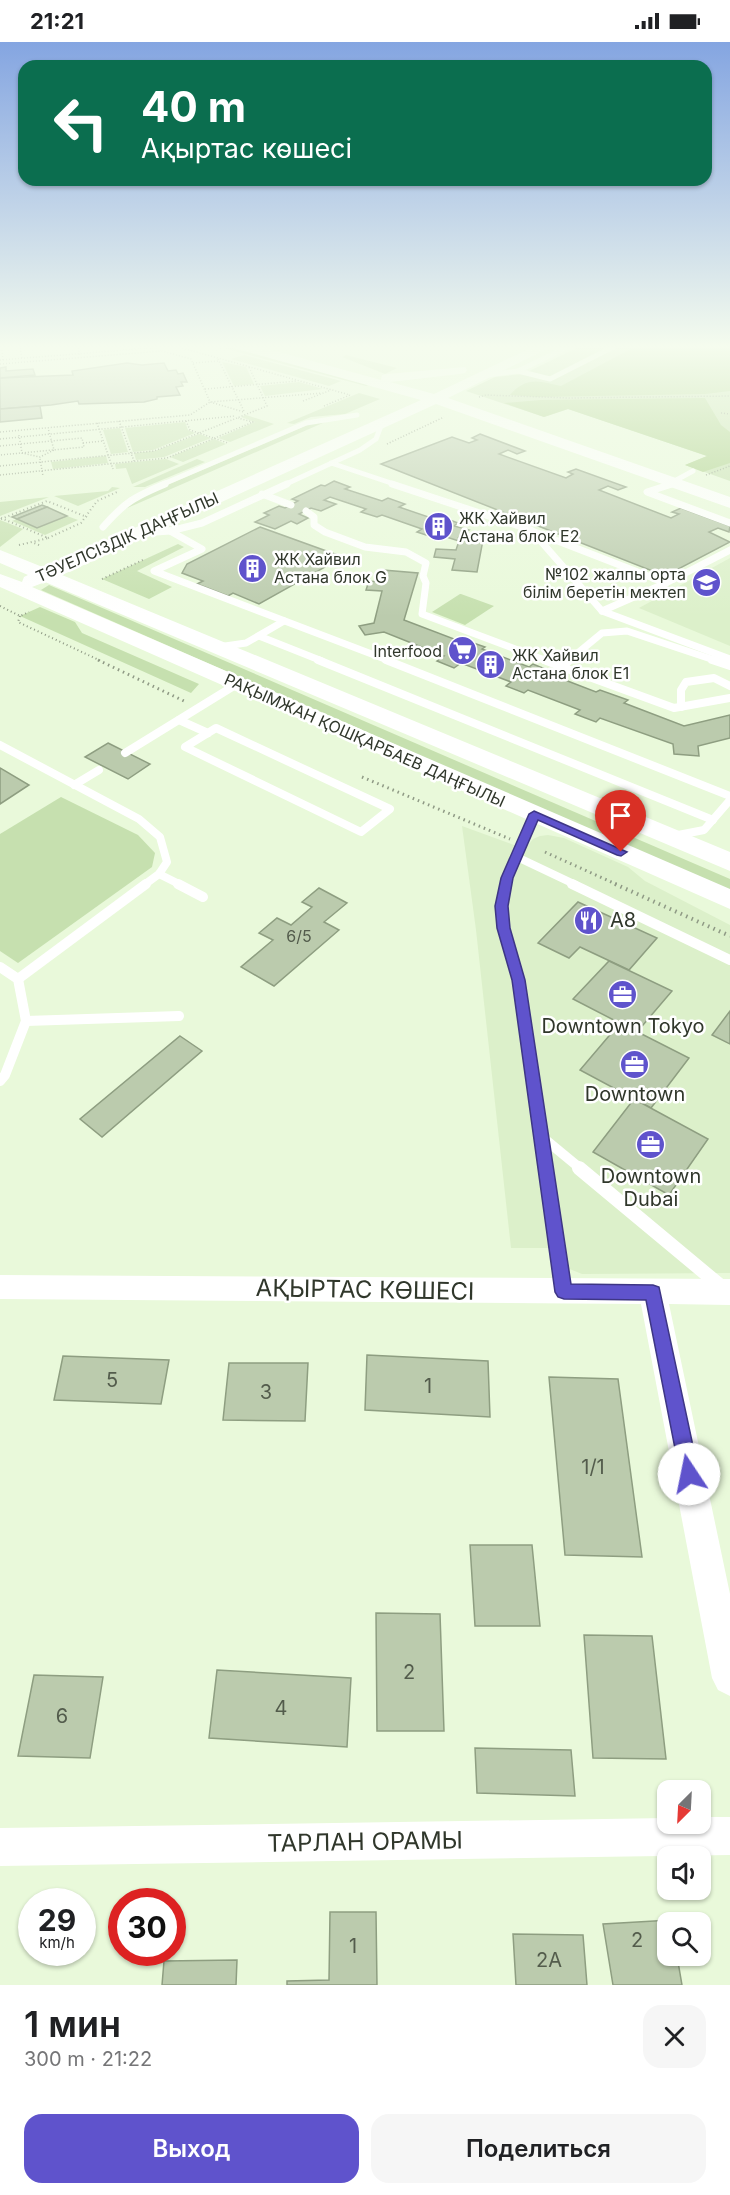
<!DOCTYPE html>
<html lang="ru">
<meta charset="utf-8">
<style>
body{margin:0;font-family:Inter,sans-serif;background:#f6f6f6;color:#202124;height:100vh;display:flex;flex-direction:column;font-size:22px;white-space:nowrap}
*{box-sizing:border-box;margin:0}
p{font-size:20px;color:#757577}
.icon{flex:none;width:33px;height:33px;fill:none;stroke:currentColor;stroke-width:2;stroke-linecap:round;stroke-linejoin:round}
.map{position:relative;height:1943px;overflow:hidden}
.sheet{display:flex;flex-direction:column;background:#fff;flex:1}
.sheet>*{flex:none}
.banner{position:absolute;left:18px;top:18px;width:694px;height:126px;border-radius:18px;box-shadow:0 2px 4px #0004;background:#0b6e4f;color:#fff;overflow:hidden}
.needle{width:39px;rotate:204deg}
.tools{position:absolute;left:657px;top:1738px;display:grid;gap:12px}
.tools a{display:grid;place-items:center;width:54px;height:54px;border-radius:12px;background:#fff;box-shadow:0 2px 4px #0004;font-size:30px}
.speed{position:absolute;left:18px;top:1846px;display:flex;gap:12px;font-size:30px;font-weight:700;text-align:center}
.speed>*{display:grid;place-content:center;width:78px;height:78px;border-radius:50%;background:#fff;box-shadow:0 2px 4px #0004;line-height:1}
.speed small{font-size:15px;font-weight:400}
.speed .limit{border:9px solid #d22;background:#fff;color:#111}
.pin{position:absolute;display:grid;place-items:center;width:51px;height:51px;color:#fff;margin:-62px -26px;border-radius:50% 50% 50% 0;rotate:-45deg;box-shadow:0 0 6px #0007}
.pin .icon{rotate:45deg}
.me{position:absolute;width:66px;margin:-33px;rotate:349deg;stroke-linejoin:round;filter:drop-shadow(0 0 4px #0008)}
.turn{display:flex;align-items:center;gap:21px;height:126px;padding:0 24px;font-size:27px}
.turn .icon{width:78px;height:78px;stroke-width:2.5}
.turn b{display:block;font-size:42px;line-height:51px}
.round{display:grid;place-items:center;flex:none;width:63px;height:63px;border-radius:18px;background:#f6f6f6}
.summary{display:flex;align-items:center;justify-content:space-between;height:102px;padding:0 24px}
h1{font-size:36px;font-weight:600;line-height:45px}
.primary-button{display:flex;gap:12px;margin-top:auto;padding:12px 24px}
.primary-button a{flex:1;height:69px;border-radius:18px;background:#5f53cc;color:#fff;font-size:24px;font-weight:600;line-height:69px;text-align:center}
.primary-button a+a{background:#f6f6f6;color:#202124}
.status{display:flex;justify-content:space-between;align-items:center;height:42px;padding:0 30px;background:#fff;direction:ltr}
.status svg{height:16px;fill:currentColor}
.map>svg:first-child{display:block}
.built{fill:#dcf0ca}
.green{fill:#c6e0af}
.forest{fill:#a9ce85}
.building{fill:#bbcbad;stroke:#8e9e81;stroke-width:1.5}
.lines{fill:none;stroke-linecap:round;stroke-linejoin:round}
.path-far3{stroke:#8f9a85;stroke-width:1.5;stroke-dasharray:1 2;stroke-linecap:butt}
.path-far2{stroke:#8f9a85;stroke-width:2;stroke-dasharray:1 3;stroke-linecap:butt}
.path-far1{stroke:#8f9a85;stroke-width:3;stroke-dasharray:1.5 4;stroke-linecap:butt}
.path{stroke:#8f9a85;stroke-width:4;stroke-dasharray:1.5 4.5;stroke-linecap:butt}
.lane-far4{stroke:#fff;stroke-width:5}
.lane-far3{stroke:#fff;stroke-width:7}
.lane-far2{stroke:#fff;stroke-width:8}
.lane-far1{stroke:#fff;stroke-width:10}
.lane{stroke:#fff;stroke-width:14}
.street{fill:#fff;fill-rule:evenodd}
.secondary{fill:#fff;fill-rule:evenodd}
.route{fill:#5f53cc;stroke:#3e3685;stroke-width:1.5}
.labels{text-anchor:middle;stroke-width:5;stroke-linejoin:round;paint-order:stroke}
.far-poi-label{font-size:16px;fill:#30372b;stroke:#fff;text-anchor:start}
.far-street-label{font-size:16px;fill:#30372b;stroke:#fff}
.number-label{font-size:16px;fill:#535c4c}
.poi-label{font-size:20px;fill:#30372b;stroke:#fff}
.near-number-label{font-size:20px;fill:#535c4c}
.near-street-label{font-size:24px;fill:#30372b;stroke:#fff}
</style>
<div class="status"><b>21:21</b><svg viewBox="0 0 49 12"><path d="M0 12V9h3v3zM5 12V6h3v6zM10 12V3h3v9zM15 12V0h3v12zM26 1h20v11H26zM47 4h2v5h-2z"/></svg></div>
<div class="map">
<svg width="730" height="1943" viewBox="0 0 730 1943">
<rect width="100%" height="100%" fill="#e9f9da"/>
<g class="built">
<polygon points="730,516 730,604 639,566"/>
<polygon points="462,784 525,807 533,797 540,794 548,793 564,796 628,825 645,839 730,883 730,1231 582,1232 567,1226 564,1206 511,1206 476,888"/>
</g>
<g class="green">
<polygon points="212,303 224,303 371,342 366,344"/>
<polygon points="583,303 730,303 730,439 685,423 707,414 568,367 544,375 466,349 495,335 523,332"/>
<polygon points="244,313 341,339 329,344 231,317"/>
<polygon points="346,313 397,326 385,332 342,315"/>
<polygon points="222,320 246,325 254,342 234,344"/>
<polygon points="299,340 323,347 265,354 260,344"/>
<polygon points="359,351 380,357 345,372 311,375 294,382 287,381"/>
<polygon points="246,373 274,382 230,400 218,396 255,380 241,375"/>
<polygon points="332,377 125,467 137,456 310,382"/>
<polygon points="185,380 188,388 195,391 153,408 133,410 125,386"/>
<polygon points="120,386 128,410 111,412 103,388"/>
<polygon points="199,392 211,396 164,415 136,418 134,411 155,409"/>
<polygon points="214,397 226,402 183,420 170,415"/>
<polygon points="106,414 108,421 53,427 51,420"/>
<polygon points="166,417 179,422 132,442 126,426 116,427 115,422"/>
<polygon points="197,417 205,420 145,445 133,445"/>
<polygon points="112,445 120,446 78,464 54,454 108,449"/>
<polygon points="49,455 0,474 0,460"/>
<polygon points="67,474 78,478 45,493 12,479 17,477 37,486"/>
<polygon points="0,478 23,487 0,505"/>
<polygon points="178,502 184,505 137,529 172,545 149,557 102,537"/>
<polygon points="49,543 730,837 730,850 41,548"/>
<polygon points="460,552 461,552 494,564 465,583 432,570"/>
<polygon points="40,565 75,580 82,591 199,642 191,651 20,574"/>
<polygon points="61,755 138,793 155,811 152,825 18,921 0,909 0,792"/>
</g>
<g class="forest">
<path d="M638,303H730V349L705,352L537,355L510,353C526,334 540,339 561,344Z"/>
<polygon points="705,356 721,383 730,390 730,421 703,430 685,423 707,414 568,367 544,375 504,361 541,358"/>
</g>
<g class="building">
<polygon points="127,321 142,323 164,321 168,329 176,328 178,332 183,331 187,340 181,340 183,344 176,345 180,353 157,355 157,357 144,360 79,362 78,359 51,363 0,367 0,336 73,333 72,329"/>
<polygon points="6,325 6,329 33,327 35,333 0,336 0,326"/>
<polygon points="40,364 42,376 0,380 0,367"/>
<polygon points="480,392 525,409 517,412 508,408 499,412 566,436 573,432 568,430 576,427 626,445 618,448 608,444 599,448 671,476 679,472 672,470 681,466 730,484 729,490 718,486 709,490 730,500 665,534 381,422 452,395 469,401 477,398 472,396"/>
<polygon points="334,439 350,445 345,447 382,459 388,456 405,462 399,465 437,478 442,475 458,481 454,484 469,488 459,495 483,498 477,530 452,528 455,517 434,515 436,507 456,508 459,499 437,492 432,495 417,490 422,487 382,473 377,475 361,470 366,467 330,455 324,458 336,462 321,469 311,466 299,472 308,476 297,482 291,479 275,487 255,480 269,473 264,471 279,464 285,466 298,459 292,457 321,443 325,444"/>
<polygon points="42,463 47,465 17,477 12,475"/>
<polygon points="47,465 67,474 37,486 17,477"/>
<polygon points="260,485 343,515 259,562 233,551 228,554 197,542 203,539 182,531 187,522"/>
<polygon points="383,528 418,531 404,578 459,599 462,597 485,605 482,607 529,625 533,622 555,631 552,633 596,650 600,648 628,658 624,661 684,684 730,673 730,696 698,704 699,714 674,712 673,702 600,676 596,680 575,672 580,668 528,648 524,651 506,644 511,640 461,621 454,626 437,619 444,614 384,590 365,593 359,584 374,581 382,549 366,548 369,539 379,540"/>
<polygon points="108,701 150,722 128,737 85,715"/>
<polygon points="0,726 29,743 0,762"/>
<polygon points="319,846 347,861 324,880 339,888 274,944 241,925 273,898 259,891 277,876 291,883 312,865 302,860"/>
<polygon points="578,860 657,896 629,928 580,905 569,916 538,901"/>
<polygon points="609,919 672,949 637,990 573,957"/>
<polygon points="730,969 730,1002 712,993"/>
<polygon points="620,981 689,1016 651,1066 580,1028"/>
<polygon points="180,994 202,1009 102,1095 80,1077"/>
<polygon points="634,1057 708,1097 669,1153 593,1110"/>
<polygon points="367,1313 488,1319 490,1375 365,1368"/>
<polygon points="63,1314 169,1318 161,1362 54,1358"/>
<polygon points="229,1321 308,1321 305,1379 223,1378"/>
<polygon points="549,1335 618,1337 642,1515 565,1513"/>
<polygon points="470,1503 532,1503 540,1584 475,1584"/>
<polygon points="376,1571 440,1572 444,1689 377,1689"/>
<polygon points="584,1593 652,1594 666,1717 593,1716"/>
<polygon points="217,1628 351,1636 347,1705 209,1696"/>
<polygon points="34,1633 103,1635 90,1716 18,1714"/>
<polygon points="475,1706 571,1708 575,1754 477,1751"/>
<polygon points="330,1870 376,1870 377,1943 287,1943 287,1939 329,1938"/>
<polygon points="671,1878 671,1881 668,1881 668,1914 677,1914 682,1943 613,1943 603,1882"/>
<polygon points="513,1892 583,1893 587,1943 516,1943"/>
<polygon points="237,1918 236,1943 162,1943 164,1919"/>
</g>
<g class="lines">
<g class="path-far3">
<polyline points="77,303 80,314"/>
<polyline points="209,303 222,306"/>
<polyline points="20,306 22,317"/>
<polyline points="2,308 3,319"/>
<polyline points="218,317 244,369"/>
<polyline points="0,318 175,304 350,353"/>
<polyline points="193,321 219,319"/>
<polyline points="0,322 162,309 191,317 210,360 244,370"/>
<polyline points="205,347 297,339"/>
<polyline points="479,355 486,353 569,356 730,354"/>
<polyline points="303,359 331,348"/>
<polyline points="324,364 350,353"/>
<polyline points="721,371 730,372"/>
<polyline points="119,379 134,419"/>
<polyline points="186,379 190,388 228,401"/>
<polyline points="97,381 113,427"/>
<polyline points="0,390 190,373 210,360 322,351"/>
<polyline points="19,393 22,411 40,415 54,408 48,386"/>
<polyline points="0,397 235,374"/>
<polyline points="83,401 103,399"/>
<polyline points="387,402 444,375"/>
<polyline points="0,404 82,396 84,405 0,413"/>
<polyline points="40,417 43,434"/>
<polyline points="0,424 154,409 267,364 249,325"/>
<polyline points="0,433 167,416 253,380 238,376"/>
<polyline points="706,433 730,424"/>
</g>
<g class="path-far2">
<polyline points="1,476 48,496 32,500"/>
<polyline points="1,477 47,459 87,475"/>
<polyline points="48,496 81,481 97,459 117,450"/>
<polyline points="19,503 32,500 41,504"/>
<polyline points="102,537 145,517"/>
<polyline points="0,564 20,574 29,570"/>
<polyline points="20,574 18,580 101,619"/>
</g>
<g class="path-far1">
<polyline points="98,618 184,659"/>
<polyline points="362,735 510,797"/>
<polyline points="545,810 618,843"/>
</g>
<polyline class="path" points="615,842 730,894"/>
<g class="lane-far4">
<polyline points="518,329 572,303"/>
<polyline points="487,333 518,329 550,337 617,303"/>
<polyline points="331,421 397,443"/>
<polyline points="161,443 306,381 357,373"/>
<polyline points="284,443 360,408 376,397 382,381"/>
<polyline points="667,443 693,429"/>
</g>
<g class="lane-far3">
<polyline points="392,442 531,488 602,569 730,617"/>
<polyline points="672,442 647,450 730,481"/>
<polyline points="262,452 291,463"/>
<polyline points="306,469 314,475 314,483 325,490 365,505 406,510 426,521 423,534 426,541 422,572 547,619"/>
<path d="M103,485C125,460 134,455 165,442"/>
<polyline points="170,489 202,507 154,529 390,619"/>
<polyline points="532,489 666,541 730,508"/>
<polyline points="142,491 170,489 202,481 287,442"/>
<polyline points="602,569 666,541"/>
<polyline points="259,594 322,619"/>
<polyline points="218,605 246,601 284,579"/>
<polyline points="568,619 602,591 627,589 717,619"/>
</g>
<g class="lane-far2">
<polyline points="318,618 713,778"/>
<polyline points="386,618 730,754"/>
<polyline points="544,618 562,625"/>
<polyline points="570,618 562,625 674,666 730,656"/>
<polyline points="712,618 730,624"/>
<polyline points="681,665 681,648 686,640 714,636 730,644"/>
<polyline points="179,678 208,691"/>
<polygon points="216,686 390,767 361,790 185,705"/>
<polyline points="0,703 139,777 160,795 167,820 159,832 144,843"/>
<polyline points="125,711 237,642"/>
<polyline points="74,743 99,728"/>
<polyline points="534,772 517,815 576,843"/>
<polyline points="673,794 704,788 730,758"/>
<polyline points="159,832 181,843"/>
<polyline points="506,843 517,815"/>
</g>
<g class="lane-far1">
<polyline points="178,842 203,855"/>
<polyline points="506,842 502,864 503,886 518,938 546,1127"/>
<polyline points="572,842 730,918"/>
<polyline points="0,925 18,937 26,979 5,1033 0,1039"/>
<polyline points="18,937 146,842"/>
<polyline points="26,979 179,974"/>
<polyline points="541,1094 581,1127"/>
</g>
<g class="lane">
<polyline points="546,1126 564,1249"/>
<polyline points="579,1126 723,1246"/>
</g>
<g class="street">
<polygon points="0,1233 730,1237 730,1263 669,1262 730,1552 730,1654 718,1648 712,1636 641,1262 0,1257"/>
<polygon points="700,1775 730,1775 730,1813 0,1824 0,1786 668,1776 668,1782 700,1782"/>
</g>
<polygon class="secondary" points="231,303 254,303 381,338 382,333 387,332 465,325 467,328 465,331 460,332 390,340 434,352 537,303 555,303 448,356 730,455 730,466 436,362 62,533 730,810 730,829 45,540 32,545 730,847 730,867 0,545 0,532 22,540 24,535 28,533 0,521 0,508 45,526 421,358 233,306"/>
</g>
<linearGradient id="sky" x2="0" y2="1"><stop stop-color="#84a5e1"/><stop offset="0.53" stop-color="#f5fcee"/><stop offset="1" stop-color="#f5fcee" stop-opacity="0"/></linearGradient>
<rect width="730" height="575" fill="url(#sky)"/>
<polygon class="route" points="534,769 627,810 621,814 617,813 538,778 513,836 508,864 510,886 525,938 571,1242 653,1243 659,1245 699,1432 696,1439 689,1442 683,1439 680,1432 646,1258 564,1257 558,1255 555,1250 512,938 497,886 495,864 501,836 529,772"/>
<defs>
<symbol id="building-disc" viewBox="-11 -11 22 22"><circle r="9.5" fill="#5f53cc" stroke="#fff"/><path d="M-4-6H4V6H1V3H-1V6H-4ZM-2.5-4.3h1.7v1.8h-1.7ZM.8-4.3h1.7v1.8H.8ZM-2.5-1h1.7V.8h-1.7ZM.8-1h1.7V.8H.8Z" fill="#fff"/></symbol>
<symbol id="school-disc" viewBox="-11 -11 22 22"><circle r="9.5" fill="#5f53cc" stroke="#fff"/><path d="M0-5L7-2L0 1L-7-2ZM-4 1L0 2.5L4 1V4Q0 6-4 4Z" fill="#fff"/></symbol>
<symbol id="supermarket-disc" viewBox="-11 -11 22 22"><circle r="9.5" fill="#5f53cc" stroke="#fff"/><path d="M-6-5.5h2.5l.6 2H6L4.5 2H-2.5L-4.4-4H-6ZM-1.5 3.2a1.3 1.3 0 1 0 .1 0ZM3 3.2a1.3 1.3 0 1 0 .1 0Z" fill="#fff"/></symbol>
<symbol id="restaurant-disc" viewBox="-11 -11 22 22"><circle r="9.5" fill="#5f53cc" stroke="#fff"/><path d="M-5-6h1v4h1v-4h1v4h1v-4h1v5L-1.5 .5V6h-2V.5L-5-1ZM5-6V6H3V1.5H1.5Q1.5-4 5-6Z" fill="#fff"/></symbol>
<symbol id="office-disc" viewBox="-11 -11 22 22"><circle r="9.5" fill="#5f53cc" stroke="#fff"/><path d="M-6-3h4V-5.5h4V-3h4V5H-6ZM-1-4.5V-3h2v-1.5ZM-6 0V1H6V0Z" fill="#fff"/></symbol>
</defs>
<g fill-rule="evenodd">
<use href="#building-disc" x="422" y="468" width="33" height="33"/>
<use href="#building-disc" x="236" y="510" width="33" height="33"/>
<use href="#school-disc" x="690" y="524" width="33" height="33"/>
<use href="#supermarket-disc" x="446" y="592" width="33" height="33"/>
<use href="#building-disc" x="474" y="606" width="33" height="33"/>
<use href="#restaurant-disc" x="572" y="862" width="33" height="33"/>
<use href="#office-disc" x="606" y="936" width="33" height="33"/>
<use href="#office-disc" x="618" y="1006" width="33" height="33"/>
<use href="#office-disc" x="634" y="1086" width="33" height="33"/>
</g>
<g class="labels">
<g class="far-poi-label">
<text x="459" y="482">ЖК Хайвил<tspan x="459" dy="18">Астана блок E2</tspan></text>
<text x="274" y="523">ЖК Хайвил<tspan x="274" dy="18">Астана блок G</tspan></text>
<text x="686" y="538" text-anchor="end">№102 жалпы орта<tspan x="686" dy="18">білім беретін мектеп</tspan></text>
<text x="442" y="615" text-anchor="end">Interfood</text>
<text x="512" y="619">ЖК Хайвил<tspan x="512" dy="18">Астана блок E1</tspan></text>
</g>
<g class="far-street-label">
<text transform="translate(127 495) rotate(-24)" y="6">ТӘУЕЛСІЗДІК ДАҢҒЫЛЫ</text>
<text transform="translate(365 698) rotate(24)" y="6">РАҚЫМЖАН ҚОШҚАРБАЕВ ДАҢҒЫЛЫ</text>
</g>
<g class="number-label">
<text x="299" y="900">6/5</text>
</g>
<g class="poi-label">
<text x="610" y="885" text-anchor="start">А8</text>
<text x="623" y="991">Downtown Tokyo</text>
<text x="635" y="1059">Downtown</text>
<text x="651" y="1141">Downtown<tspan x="651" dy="23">Dubai</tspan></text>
</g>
<g class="near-number-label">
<text x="112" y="1345">5</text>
<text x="428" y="1351">1</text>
<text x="266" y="1357">3</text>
<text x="593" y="1432">1/1</text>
<text x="409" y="1637">2</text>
<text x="281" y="1673">4</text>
<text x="62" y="1681">6</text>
<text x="637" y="1905">2</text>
<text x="353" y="1911">1</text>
<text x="549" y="1925">2А</text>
</g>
<g class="near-street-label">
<text transform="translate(365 1248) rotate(1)" y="8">АҚЫРТАС КӨШЕСІ</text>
<text transform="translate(365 1800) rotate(-1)" y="8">ТАРЛАН ОРАМЫ</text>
</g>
</g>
</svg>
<div class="tools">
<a><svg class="needle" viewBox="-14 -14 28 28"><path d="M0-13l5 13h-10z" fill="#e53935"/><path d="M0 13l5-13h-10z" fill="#757577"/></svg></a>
<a><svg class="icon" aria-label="sound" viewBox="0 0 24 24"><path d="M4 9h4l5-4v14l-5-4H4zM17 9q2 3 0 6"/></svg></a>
<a><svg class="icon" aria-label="search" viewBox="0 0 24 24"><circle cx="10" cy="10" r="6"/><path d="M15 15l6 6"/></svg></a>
</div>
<div class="speed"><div>29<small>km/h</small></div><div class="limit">30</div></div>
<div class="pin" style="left:621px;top:810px;background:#d93025"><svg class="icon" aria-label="arrive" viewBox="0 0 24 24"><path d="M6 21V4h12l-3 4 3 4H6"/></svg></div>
<svg class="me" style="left:689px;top:1432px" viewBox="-20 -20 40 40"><circle r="19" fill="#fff"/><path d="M0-13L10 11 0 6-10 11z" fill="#5f53cc"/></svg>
<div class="banner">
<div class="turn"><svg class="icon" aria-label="left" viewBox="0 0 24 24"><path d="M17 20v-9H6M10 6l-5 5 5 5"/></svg><div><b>40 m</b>Ақыртас көшесі</div></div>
</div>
</div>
<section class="sheet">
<div class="summary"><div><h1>1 мин</h1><p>300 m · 21:22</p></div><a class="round"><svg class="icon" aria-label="close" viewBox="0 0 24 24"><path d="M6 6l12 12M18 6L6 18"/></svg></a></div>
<div class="primary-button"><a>Выход</a><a>Поделиться</a></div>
</section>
